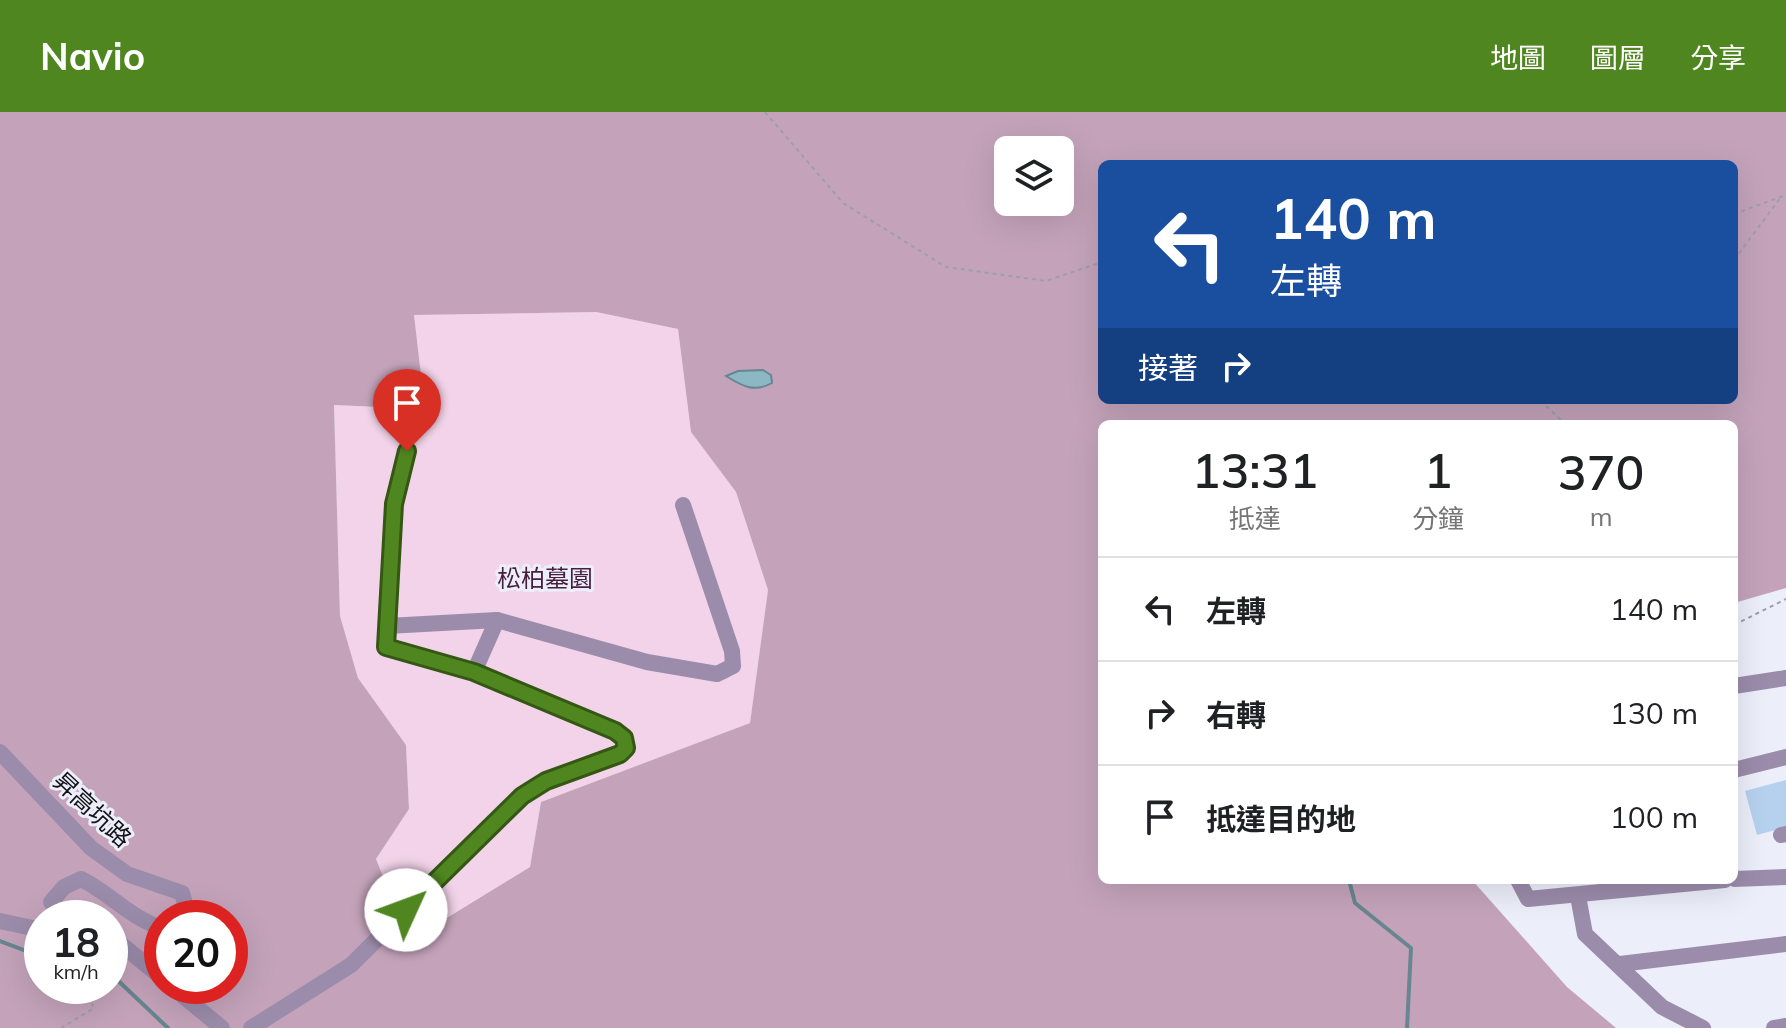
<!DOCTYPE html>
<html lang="zh-TW">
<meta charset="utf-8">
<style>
body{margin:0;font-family:Mulish,"Noto Sans TC",sans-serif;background:#f6f6f6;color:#202124;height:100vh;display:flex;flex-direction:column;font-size:30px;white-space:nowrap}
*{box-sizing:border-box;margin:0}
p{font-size:26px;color:#757577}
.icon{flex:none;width:44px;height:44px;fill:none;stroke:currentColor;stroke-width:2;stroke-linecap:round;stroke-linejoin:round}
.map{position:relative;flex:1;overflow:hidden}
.drawer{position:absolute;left:1098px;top:308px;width:640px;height:464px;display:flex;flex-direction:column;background:#fff;border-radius:12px;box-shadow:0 8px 32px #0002}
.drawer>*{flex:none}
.banner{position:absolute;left:1098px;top:48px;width:640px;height:244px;border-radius:12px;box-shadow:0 8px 32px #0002;background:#1a4fa0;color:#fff;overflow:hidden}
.fabs{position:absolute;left:994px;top:24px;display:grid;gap:16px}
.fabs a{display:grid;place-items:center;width:80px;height:80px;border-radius:12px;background:#fff;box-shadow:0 8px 32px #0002;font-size:40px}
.speed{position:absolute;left:24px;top:788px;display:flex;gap:16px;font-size:40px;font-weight:700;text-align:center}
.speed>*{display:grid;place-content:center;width:104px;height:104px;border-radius:50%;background:#fff;box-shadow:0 8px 32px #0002;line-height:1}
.speed small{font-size:20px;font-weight:400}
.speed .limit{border:12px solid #d22;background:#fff;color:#111}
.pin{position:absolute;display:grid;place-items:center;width:68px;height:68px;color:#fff;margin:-82px -34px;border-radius:50% 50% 50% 0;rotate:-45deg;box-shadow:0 0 8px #0007}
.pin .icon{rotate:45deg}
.me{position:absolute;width:88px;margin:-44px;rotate:47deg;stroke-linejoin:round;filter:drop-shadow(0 0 6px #0008)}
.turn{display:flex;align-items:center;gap:28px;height:168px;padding:0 40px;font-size:36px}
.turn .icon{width:104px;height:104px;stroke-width:2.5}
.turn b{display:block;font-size:56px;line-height:68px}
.then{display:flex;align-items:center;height:76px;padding:0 40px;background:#0003;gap:16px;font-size:30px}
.eta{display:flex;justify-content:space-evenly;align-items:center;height:136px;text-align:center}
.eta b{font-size:48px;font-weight:600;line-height:56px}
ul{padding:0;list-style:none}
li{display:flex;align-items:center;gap:24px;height:104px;padding:0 40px;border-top:2px solid #e0e0e0}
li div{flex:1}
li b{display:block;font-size:30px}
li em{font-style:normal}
header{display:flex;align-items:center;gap:48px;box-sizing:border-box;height:112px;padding:0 40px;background:#50861f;color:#fff}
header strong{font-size:38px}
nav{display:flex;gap:44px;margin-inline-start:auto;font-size:28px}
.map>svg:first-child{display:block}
.green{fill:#f2d3e9}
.forest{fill:#c4a3ba;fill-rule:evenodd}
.water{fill:#8cb7c5;stroke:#678690;stroke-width:2}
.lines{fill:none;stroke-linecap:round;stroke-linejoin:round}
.stream{stroke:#678690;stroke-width:4}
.building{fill:#b6d1ee}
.path{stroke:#9d9fa8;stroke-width:2;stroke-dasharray:4 4;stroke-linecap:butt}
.minor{stroke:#9b8cab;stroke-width:16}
.route-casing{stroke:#345714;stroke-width:20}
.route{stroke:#50861f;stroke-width:14}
.labels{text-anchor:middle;stroke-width:6;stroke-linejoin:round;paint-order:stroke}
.park-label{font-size:24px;fill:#481e3f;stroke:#eceefa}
.street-label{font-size:24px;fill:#111216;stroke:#eceefa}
</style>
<header>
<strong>Navio</strong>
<nav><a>地圖</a><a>圖層</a><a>分享</a></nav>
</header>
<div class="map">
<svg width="1786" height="916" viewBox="0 0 1786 916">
<rect width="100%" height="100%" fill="#eceefa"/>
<polygon class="green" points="596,200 678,217 691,320 736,380 768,478 750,611 541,690 530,755 408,829 376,747 409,697 406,633 358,566 340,504 334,293 425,297 414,203"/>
<path class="forest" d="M0,0H1786V476L1734,491V312H1102V768H1472L1567,875L1616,916H0ZM1008,38H1060V90H1008ZM1102,52H1734V288H1102ZM596,200L678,217L691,320L736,380L768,478L750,611L541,690L530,755L409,829L376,747L409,697L406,633L358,566L340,504L334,293L425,297L414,203ZM42,806H110V874H42ZM162,806H230V874H162Z"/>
<path class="water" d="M763,258L771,263L772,271C754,281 742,274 726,264L738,259Z"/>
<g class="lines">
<g class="stream">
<polyline points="1349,768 1355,791 1411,836 1407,916"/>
<polyline points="0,829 37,843"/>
<polyline points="110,861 168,916"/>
</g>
</g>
<polygon class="building" points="1786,668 1786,715 1757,723 1745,679"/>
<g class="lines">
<g class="path">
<polyline points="765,0 843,91 946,155 1046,169 1102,150"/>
<polyline points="1734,102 1786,83"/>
<polyline points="1734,148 1781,85"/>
<polyline points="1545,288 1543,291 1565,312"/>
<polyline points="1734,513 1786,487"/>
<polyline points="42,850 34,868 42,870"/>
<polyline points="61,916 94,896 86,880 63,874"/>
</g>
<g class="minor">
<polyline points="387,514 497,508 647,550 717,562 733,554 732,539 683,393"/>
<polyline points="474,560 497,508"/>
<polyline points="1734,574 1786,566"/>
<polyline points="0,640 91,736 127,762 182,781 189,806"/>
<polyline points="1734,658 1786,645"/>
<polyline points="1781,723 1786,722"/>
<polyline points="1734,767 1786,765"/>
<polyline points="1518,768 1528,787 1725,768"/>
<polyline points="1578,784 1585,822 1662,895 1703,916"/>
<path d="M66,806L51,790L64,775L81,767C110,781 130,806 162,816"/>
<polyline points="0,809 42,818"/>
<polyline points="110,823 162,866"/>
<polyline points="1620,852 1786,832"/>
<polyline points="171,874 222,916"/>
<polyline points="251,916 351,853 522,684 546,669 620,642 626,636 624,626 615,619 474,560 386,535 394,392 407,339"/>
<polyline points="1774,916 1786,914"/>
</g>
</g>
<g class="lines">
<defs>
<polyline id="route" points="406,798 522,684 546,669 620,642 626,636 624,626 615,619 474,560 386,535 394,392 407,339"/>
</defs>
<use href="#route" class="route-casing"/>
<use href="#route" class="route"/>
</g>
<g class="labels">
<g class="park-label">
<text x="545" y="475">松柏墓園</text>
</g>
<g class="street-label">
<text transform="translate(92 698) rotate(43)" y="8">昇高坑路</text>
</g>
</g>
</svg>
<div class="fabs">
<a><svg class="icon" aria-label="layers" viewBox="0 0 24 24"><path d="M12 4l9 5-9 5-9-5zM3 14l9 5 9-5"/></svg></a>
</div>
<div class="speed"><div>18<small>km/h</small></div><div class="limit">20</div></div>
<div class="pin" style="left:407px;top:339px;background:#d93025"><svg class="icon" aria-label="arrive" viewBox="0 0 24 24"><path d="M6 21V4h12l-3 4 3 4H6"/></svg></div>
<svg class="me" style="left:406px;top:798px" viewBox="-20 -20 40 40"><circle r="19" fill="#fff"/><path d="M0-13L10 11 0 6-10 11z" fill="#50861f"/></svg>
<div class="banner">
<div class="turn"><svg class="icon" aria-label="left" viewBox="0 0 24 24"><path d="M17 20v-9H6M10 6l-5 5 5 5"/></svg><div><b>140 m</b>左轉</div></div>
<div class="then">接著<svg class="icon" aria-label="right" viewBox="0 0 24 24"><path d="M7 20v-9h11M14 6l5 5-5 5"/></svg></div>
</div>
<section class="drawer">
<div class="eta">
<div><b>13:31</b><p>抵達</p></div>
<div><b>1</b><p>分鐘</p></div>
<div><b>370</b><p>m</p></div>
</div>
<ul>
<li><svg class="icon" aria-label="left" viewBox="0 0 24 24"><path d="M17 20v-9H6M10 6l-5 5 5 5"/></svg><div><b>左轉</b></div><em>140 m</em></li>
<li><svg class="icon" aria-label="right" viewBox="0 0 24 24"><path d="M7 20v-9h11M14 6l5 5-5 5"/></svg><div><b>右轉</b></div><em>130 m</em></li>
<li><svg class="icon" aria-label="arrive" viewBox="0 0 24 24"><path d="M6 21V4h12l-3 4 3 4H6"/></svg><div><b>抵達目的地</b></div><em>100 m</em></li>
</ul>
</section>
</div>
